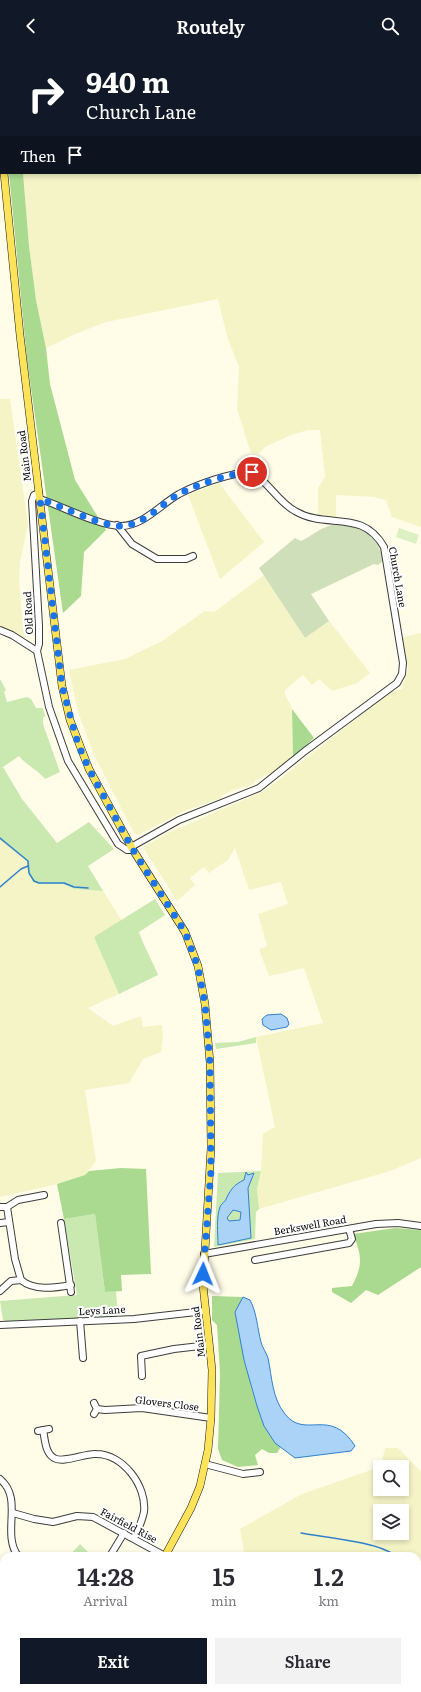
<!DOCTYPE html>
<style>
body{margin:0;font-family:Literata,serif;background:#f2f2f3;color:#2b2b33;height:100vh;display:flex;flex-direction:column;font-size:15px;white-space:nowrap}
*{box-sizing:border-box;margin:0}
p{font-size:13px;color:#7c7c81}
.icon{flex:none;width:22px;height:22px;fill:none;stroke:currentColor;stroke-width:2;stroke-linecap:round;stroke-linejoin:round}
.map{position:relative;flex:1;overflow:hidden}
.details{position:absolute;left:0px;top:1500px;width:421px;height:140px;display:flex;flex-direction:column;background:#fff;border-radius:12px 12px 0 0;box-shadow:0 2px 6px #0003}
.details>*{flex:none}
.banner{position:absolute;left:0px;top:0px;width:421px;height:122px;box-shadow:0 2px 6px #0003;background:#111827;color:#fff;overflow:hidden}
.fabs{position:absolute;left:373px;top:1408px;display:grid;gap:8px}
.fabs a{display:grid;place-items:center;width:36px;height:36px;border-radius:0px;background:#fff;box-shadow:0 2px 6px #0003;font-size:20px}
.pin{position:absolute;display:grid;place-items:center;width:34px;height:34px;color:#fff;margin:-17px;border:2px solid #fff;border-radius:50%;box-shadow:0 1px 4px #0007}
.me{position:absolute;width:44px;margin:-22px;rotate:2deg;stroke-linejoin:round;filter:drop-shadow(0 0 3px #0008)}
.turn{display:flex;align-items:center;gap:14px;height:84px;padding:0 20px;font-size:18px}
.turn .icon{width:52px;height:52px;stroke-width:2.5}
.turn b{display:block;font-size:28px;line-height:34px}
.then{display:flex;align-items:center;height:38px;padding:0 20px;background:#0003;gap:8px;font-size:15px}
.eta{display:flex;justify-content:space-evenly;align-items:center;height:68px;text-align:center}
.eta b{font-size:24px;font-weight:600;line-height:28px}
.primary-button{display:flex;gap:8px;margin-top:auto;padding:8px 20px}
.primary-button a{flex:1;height:46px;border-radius:0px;background:#111827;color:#fff;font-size:16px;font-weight:600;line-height:46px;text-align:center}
.primary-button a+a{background:#f2f2f3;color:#2b2b33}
header{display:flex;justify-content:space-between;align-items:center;height:52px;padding:0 20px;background:#111827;color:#fff;font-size:18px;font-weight:600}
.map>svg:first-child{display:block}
.farmland{fill:#f4f4c7;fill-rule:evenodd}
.green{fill:#c9e9b1}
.forest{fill:#aada90}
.cemetery{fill:#cfdfba}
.pitch{fill:#dcf0c3}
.water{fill:#abd3f7;stroke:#3081cf;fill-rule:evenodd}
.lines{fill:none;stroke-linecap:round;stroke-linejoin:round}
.stream{stroke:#3081cf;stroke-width:1.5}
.minor-casing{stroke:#3d3d3d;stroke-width:8}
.major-casing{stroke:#1b1b1b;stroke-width:8}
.minor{stroke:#fff;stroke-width:6}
.major{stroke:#fce35a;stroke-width:7}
.route{stroke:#1a73e8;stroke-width:7;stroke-dasharray:0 12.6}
.labels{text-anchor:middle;stroke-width:4;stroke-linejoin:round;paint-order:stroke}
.street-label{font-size:10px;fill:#0a0a0a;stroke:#fff}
</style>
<header><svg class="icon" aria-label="back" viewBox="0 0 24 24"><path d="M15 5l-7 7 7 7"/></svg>Routely<svg class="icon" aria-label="search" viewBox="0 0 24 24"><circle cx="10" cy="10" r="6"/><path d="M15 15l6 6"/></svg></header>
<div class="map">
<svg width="421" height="1640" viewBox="0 0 421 1640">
<rect width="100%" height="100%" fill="#fffce7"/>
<g class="farmland">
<polygon points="7,0 421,0 421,475 392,465 386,448 374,445 336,443 336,466 318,462 318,436 325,425 320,378 308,378 291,383 265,395 258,402 251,401 237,357 239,315 228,287 218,247 106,270 75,282 46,296 36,248 29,194 23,121 420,121 420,1"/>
<polygon points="0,347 10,347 28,472 20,510 19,529 24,586 0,574"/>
<polygon points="219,431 264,490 220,527 188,443"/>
<polygon points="264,523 305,586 329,569 370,621 357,631 332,639 319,627 312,633 303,623 285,638 285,642 292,657 293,705 270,722 264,723 255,729 254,732 246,735 241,735 222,743 222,746 184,759 138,783 134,781 94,703 78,660 69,618 125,607 162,589 205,559 214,560"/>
<polygon points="421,581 421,1106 390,1119 259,1157 257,1137 261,1119 263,1082 275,1075 256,985 323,971 304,916 269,924 259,897 267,894 258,862 288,852 281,830 249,838 235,796 228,808 209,821 204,815 190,826 195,833 177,849 143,795 168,781 266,738 390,640 402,637 408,616 399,586"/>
<polygon points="0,788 27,809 27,816 39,832 64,832 75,837 103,839 122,869 94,885 119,942 88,956 113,974 141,964 143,975 162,973 163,985 161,1000 143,1007 129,1031 85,1038 96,1109 85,1123 57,1132 0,1145"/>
<path d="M385,1396H398L421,1420V1640H231L232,1636H417V1504H245L240,1477L302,1442L380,1415V1437H402V1415H381ZM380,1459H402V1481H380Z"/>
</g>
<g class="green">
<path d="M0,627L6,638L4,640L7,650L27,645L31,647L36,656H43L45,664L43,666V672L60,720L45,727C37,717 27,714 19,704L3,715L22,747L57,791L89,770L114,797L88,814L103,839L75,837L63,832H39L33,830L27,816V809L0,788Z"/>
<path d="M155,847L165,863L139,880C144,895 152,908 158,923L119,942L94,885Z"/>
<polygon points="256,985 256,991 216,997 215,991 238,990"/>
<polygon points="261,1119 257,1137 259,1157 256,1160 255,1187 214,1195 218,1121"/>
<polygon points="95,1162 105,1240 116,1239 118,1265 8,1270 3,1268 0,1249 77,1243 64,1167"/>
<polygon points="80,1492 92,1504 69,1504"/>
</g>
<g class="forest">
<polygon points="9,121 23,121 29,194 36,248 46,296 50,332 75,428 106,478 84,500 81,544 63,561 27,308"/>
<polygon points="292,657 314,686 293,705"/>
<polygon points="121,1116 146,1117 151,1222 121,1223 122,1239 105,1240 95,1162 64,1167 57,1132 85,1123 89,1119"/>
<path d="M395,1176L421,1178V1215L378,1243L366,1238L351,1251L332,1240V1236L352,1234C363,1213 362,1204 353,1182Z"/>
<path d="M212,1244L243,1245L235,1260C245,1295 252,1373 281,1395L277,1401H269L262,1397L255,1403L258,1413L238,1415L222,1408L218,1397L220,1321L217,1273L212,1268Z"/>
</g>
<path class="cemetery" d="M340,472C363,474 379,485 383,509L378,513L374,512L311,542L329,569L305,586L259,516L295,486L301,489C316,482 322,473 340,472Z"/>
<polygon class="pitch" points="399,476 419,483 416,492 396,485"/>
<g class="water">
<polygon points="281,962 287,966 289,972 287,975 271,978 263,973 262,967 267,963"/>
<path d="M246,1120L248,1123L254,1121L248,1136L251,1186L218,1193C218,1181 216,1166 220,1155C221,1151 226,1150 227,1145C231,1137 235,1132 244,1128ZM233,1158L241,1160L240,1168L229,1169L227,1166Z"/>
<path d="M243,1245L250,1248C257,1261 257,1275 261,1290C262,1295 266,1300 268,1306C272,1325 272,1346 285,1362C305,1388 330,1354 355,1394L351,1399L295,1406L275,1391L264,1374L257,1354L244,1308L235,1260Z"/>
</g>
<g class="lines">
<g class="stream">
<polyline points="0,786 28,809 29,821 34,829 39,831 64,831 74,835 88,836"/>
<polyline points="0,835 21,817 28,814"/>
<path d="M301,1481C322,1485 381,1490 395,1504"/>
<polyline points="417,1533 421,1538"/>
</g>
<defs>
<g id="minor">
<path d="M40,447C62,454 99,474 121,474C143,474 161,452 179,442C198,432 230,421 251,420C268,429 278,450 295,459C327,478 362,456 384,495L403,611L402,622L397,631L305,699L259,736L179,768L131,795"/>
<polyline points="117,473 132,492 157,507 186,507 193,504"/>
<polyline points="0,578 12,583 37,599 49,655 68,709 118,792 127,798 133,798"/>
<polyline points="37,599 39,592 39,574 32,449 34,443 39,441"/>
<polyline points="0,1155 7,1155 18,1148 44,1143"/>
<polyline points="7,1155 15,1207 21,1228"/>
<polyline points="0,1171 9,1170"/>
<polyline points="61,1171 71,1240"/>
<polyline points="204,1202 376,1172 398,1171 421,1174"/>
<polyline points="255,1208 349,1191 352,1187 349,1177"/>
<path d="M0,1239L11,1229L21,1228C34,1239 55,1236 71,1233"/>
<polyline points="80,1269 83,1306"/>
<polyline points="0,1273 134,1267 205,1259"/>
<polyline points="142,1324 141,1304 174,1297 209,1293"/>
<polyline points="94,1351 97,1357 94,1362"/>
<polyline points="97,1357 105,1358 142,1356 211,1366"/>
<path d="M43,1378C45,1387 45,1401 54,1406C63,1412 85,1401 96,1402C123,1402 147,1434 144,1460C142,1470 138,1478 134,1486"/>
<polyline points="38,1379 49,1377"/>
<polyline points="205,1412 243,1422 260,1420"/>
<path d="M0,1427C24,1447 1,1481 18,1504"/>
<polyline points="13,1461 34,1467 53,1470 77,1464 93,1465 165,1504"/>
<polyline points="110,1504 124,1481"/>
<polyline points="0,1538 4,1535"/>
<polyline points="0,1561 4,1566"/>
<polyline points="180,1636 181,1640"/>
</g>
<g id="major">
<polyline points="0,68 1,79"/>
<polyline points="4,121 20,283 62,634 70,668 89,717 133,798 185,880 198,914 205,952 210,1011 211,1096 203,1233 212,1318 211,1366 208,1398 200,1434 191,1456 165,1504"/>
<polyline points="99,1640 100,1636"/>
</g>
</defs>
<use href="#minor" class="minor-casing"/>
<use href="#major" class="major-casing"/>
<use href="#minor" class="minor"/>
<use href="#major" class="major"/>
</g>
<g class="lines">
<path class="route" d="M203,1222L211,1119L210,1011L205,952L198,915L185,880L133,798L89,717L78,692L62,634L40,447C62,454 99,474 121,474C143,474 161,452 179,442C198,432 230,421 252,420"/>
</g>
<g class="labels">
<g class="street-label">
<text transform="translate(24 404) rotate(-97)" y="4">Main Road</text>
<text transform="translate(398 525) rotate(80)" y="4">Church Lane</text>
<text transform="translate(28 561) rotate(-93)" y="4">Old Road</text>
<text transform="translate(310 1173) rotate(-10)" y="4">Berkswell Road</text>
<text transform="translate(102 1258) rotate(-3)" y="4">Leys Lane</text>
<text transform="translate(198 1280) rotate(-97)" y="4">Main Road</text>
<text transform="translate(167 1351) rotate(7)" y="4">Glovers Close</text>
<text transform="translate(129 1473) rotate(28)" y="4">Fairfield Rise</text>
</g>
</g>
</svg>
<div class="fabs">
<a><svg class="icon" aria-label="search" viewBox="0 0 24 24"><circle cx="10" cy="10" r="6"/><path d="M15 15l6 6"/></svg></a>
<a><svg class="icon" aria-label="layers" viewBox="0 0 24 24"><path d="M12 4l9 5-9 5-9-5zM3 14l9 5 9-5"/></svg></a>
</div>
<div class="pin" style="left:252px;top:420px;background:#d93025"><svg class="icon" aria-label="arrive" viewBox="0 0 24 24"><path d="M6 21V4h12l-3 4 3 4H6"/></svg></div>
<svg class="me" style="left:203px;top:1222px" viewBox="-20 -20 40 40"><path d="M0-17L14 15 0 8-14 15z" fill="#1a73e8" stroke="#fff" stroke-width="4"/></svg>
<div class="banner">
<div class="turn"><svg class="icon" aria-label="right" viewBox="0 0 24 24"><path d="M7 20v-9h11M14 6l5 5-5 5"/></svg><div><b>940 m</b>Church Lane</div></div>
<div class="then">Then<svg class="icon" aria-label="arrive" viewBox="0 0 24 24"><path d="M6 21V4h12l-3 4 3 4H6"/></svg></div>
</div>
<section class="details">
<div class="eta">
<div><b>14:28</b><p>Arrival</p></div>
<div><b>15</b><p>min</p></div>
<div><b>1.2</b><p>km</p></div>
</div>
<div class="primary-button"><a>Exit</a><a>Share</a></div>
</section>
</div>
